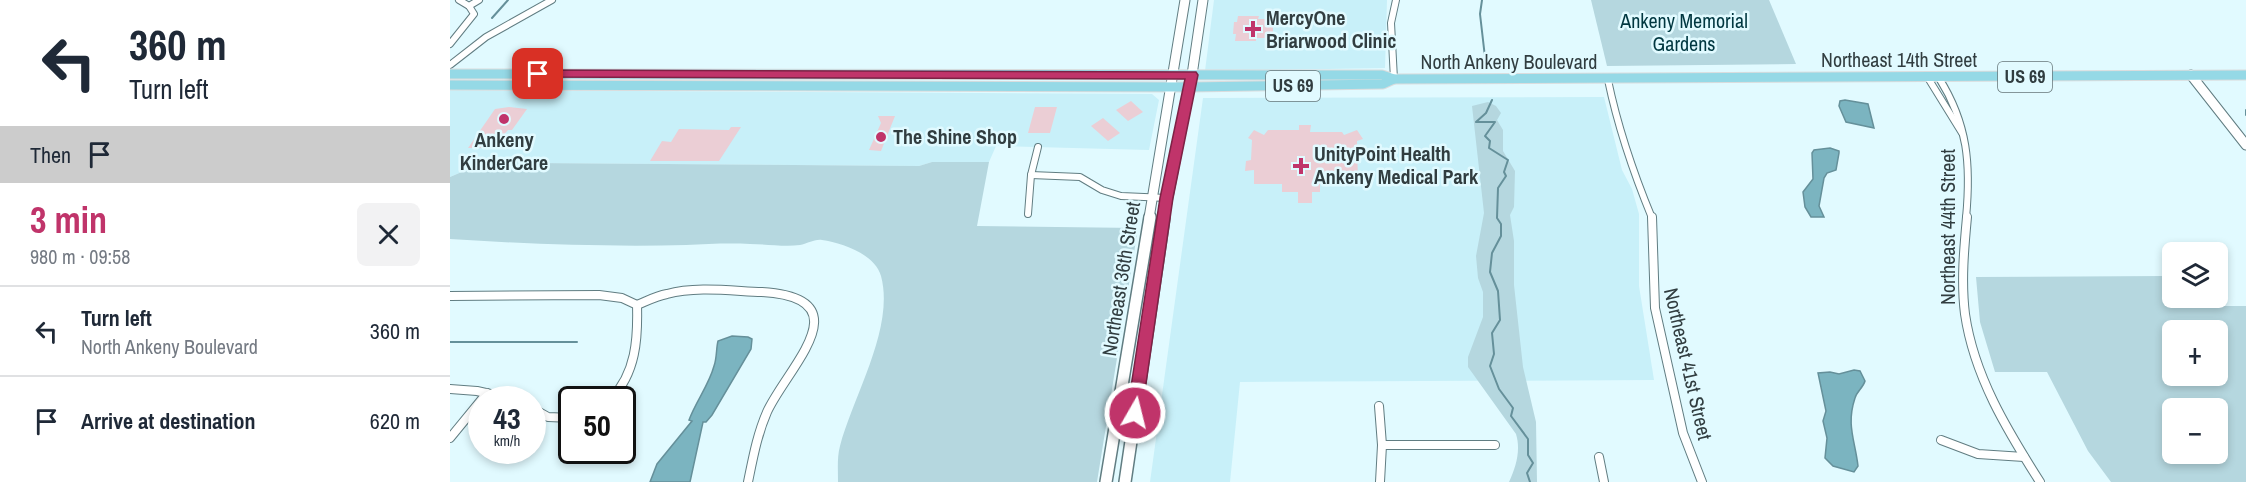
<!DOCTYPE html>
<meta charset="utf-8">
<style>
body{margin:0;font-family:"Archivo Narrow",sans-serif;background:#f2f2f3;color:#1f2937;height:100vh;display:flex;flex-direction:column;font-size:22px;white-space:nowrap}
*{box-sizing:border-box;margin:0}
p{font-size:20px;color:#747a83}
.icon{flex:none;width:33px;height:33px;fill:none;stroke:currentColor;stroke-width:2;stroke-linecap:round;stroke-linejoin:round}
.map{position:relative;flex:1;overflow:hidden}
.side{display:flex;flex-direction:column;background:#fff;width:450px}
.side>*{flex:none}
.banner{background:#fff;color:#1f2937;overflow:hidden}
.controls{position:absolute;left:1712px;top:242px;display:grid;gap:12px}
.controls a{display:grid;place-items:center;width:66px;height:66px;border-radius:9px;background:#fff;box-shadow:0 3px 9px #0003;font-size:30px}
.speed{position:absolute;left:18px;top:386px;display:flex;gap:12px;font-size:30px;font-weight:700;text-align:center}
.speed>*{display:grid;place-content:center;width:78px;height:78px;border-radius:50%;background:#fff;box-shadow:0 3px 9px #0003;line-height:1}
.speed small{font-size:15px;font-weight:400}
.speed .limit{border:3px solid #111;border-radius:9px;background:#fff;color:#111}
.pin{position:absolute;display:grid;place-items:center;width:51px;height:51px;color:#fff;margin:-26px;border-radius:12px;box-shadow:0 3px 9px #0006}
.me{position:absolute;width:66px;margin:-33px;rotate:8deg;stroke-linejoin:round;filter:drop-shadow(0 0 4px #0008)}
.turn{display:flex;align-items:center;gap:21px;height:126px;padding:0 30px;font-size:27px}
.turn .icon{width:78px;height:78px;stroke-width:2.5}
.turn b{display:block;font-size:42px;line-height:51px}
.then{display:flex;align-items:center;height:57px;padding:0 30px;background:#0003;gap:12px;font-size:22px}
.round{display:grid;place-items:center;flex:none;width:63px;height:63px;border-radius:9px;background:#f2f2f3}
.summary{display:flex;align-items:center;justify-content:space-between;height:102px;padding:0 30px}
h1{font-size:36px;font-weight:800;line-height:45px;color:#c0346a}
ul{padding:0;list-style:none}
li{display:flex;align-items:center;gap:18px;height:90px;padding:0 30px;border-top:2px solid #e0e1e3}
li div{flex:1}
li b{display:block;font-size:22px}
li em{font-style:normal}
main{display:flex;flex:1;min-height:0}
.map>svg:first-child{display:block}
.built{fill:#c8f0f9}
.green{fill:#b5d7df;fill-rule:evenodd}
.water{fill:#7bb4c0;stroke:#65909a;stroke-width:1.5}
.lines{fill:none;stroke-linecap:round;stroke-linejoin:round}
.stream{stroke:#65909a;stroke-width:2}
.building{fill:#ebced5}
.street-far1-casing{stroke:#617d82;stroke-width:8}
.street-casing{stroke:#617d82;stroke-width:10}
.secondary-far1-casing{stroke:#617d82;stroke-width:11}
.secondary-casing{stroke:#617d82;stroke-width:14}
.primary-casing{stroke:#dadcdd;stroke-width:11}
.street-far1{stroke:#fff;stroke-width:6}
.street{stroke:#fff;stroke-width:8}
.secondary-far1{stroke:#fff;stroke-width:9}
.secondary{stroke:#fff;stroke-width:11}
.primary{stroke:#95d9e6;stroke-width:9}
.route{fill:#c0346a;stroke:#7d2245;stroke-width:1.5}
.poi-dot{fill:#c0346a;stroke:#e1faff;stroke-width:2}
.labels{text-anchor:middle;stroke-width:5;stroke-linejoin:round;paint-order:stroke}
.shield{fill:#e1faff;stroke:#667679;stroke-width:1.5}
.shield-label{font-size:18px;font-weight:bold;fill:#313d40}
.poi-label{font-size:20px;font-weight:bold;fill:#313d40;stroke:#e1faff;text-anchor:start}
.park-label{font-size:20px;fill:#003740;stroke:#e1faff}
.street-label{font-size:20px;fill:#313d40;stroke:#e1faff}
</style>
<main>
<section class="side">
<div class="banner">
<div class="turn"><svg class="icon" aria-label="left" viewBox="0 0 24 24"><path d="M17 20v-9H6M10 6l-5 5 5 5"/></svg><div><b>360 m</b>Turn left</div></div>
<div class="then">Then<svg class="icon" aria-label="arrive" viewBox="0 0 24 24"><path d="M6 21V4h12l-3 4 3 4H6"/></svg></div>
</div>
<div class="summary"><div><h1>3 min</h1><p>980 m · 09:58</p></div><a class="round"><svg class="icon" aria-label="close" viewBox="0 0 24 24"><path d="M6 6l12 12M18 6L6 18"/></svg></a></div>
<ul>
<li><svg class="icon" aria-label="left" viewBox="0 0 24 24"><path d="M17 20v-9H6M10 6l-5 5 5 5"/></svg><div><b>Turn left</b><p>North Ankeny Boulevard</p></div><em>360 m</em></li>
<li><svg class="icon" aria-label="arrive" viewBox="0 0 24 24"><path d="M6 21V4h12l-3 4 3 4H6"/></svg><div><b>Arrive at destination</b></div><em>620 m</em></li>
</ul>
</section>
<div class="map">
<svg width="1796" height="482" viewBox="0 0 1796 482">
<rect width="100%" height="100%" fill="#e1faff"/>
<g class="built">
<polygon points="764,0 937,0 935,68 755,71"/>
<polygon points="0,90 702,94 709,100 699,150 546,146 539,162 482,162 469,166 83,163 63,159 42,159 0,177"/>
<polygon points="1154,97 1172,170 1182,189 1189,214 1189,286 1204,380 790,382 780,482 700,482 753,98"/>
</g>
<g class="green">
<polygon points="1141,0 1319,0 1346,64 1157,66"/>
<path d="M1038,102L1046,106L1051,113L1047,120L1053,130V151L1065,171L1064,207L1060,215L1064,241V285L1073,367L1086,422L1087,482H1059C1066,467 1071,450 1066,434L1018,367V357L1033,317V292L1028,278L1026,256L1034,213L1022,106Z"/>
<path d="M42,159H63L83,163L469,166L482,162H539L527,226L688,228L647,482H388C388,470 387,457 390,446C403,396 445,328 431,276C425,254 392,243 372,240C364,239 357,244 350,245C334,247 316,244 300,244C279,243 257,244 236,245C158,247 78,244 0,239V177Z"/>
<path d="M1715,276L1722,287V297H1728L1734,306H1796V482H1661L1638,451L1597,372H1545L1530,322L1526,277ZM1722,330H1767V375H1722ZM1722,408H1767V453H1722Z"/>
</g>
<g class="water">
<polygon points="1395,100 1418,104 1424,128 1396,122 1389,106 1390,101"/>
<polygon points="1380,148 1389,151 1389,153 1386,170 1377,173 1374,178 1369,206 1374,217 1361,217 1355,207 1353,192 1363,179 1362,153 1364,150"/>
<path d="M282,336L298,337L302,339L301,349L262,415L256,422H253L240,482H200L207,464L242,421L239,420C246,401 259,385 264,366C267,358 266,349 268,341Z"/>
<path d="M1404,370L1410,371L1415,381C1413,388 1407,391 1405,398C1396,425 1405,440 1408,466L1404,472L1383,466L1375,458L1377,438L1373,421L1376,411L1368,373L1380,372L1389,374Z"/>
</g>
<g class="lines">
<g class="stream">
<polyline points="1032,0 1030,14 1036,66"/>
<polyline points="42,18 58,0"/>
<polyline points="1042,100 1036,113 1026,122 1045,122 1035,136 1040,141 1039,148 1058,160 1054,172 1056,176 1048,188 1047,218 1051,224 1051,236 1042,253 1040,272 1048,291 1050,320 1042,333 1044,354 1040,366 1049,389 1063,408 1061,416 1078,439 1078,455 1083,463 1077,473 1080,482"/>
<polyline points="1796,110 1796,115"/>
<polyline points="0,342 127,342"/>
</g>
</g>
<g class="building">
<polygon points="788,16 809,16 808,19 818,19 818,22 823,24 823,33 816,35 816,38 806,38 806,41 785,41 786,34 783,34 784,22 787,22"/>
<polygon points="681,101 693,112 678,121 666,110"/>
<polygon points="59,107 77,109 62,130 58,130 42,148 18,148 45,109"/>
<polygon points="585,107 607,107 600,133 578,133"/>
<polygon points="428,116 445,116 431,151 419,150 431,123"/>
<polygon points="653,118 670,133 658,141 641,126"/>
<polygon points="849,125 861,125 860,132 892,132 894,135 907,130 913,139 907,141 908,184 870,184 870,192 862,192 862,203 848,203 848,192 832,192 832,184 804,184 804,170 795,171 796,161 801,160 802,140 798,138 804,130 814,135 818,130 849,130"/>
<polygon points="281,127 291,127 269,161 200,161 212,141 221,142 229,129 279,130"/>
</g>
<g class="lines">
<defs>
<g id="street-far1">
<polyline points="19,6 29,0"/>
<polyline points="0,44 24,14 19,6 9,0"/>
<polyline points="0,65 36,37 102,0"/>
<polyline points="1478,78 1512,133"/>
<path d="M1489,78C1518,124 1521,165 1516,218"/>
<polyline points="944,79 941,23 946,0"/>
<path d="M1158,80C1168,128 1183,172 1202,218"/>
<polyline points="581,175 630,177 652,190 671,196 717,198"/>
<polyline points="578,214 581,175 588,147"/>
</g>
<g id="street">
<polyline points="1202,217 1205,308 1233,433 1252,482"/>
<path d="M1517,217C1514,249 1511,282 1515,314C1524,376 1557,430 1590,482"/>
<path d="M0,296L149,295L172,298L187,305C188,339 186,373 161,399"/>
<path d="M187,305C197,301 206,296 217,294C246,286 282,291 312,292C415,298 337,368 317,412C307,435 303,458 298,482"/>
<polyline points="0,389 27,391 63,399"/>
<polyline points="929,406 932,445 930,482"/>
<polyline points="82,408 98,417 122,418"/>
<polyline points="0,438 37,393"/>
<polyline points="1491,440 1528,454 1574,457"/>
<polyline points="932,445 1045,445"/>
<polyline points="1149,457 1154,482"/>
</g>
<g id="secondary-far1">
<polyline points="1741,75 1796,145"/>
<polyline points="699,218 735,0"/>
<polyline points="714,218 742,75 753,0"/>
</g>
<g id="secondary">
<polyline points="656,482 700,217"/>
<polyline points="675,482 714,217"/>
</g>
<g id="primary">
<polyline points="0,74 932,75 944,79 1796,75"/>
<polyline points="0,85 740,87 933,84 944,79"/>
</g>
</defs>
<use href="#street-far1" class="street-far1-casing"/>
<use href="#street" class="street-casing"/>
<use href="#secondary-far1" class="secondary-far1-casing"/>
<use href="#secondary" class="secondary-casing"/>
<use href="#primary" class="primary-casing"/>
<use href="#street-far1" class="street-far1"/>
<use href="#street" class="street"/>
<use href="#secondary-far1" class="secondary-far1"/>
<use href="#secondary" class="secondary"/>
<use href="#primary" class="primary"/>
</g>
<polygon class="route" points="88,70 746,72 748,75 723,198 691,418 685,420 680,418 677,413 710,198 735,79 84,77 83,74"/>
<g class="poi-dot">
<path d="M800 20h6v6h6v6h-6v6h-6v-6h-6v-6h6z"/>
<circle cx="54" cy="119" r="6"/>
<circle cx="431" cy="137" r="6"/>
<path d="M848 157h6v6h6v6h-6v6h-6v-6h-6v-6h6z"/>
</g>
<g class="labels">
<g class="shield">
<rect x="1548" y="62" width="54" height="30" rx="4.5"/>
<rect x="816" y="71" width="54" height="30" rx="4.5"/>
</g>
<g class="shield-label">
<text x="1575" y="83">US 69</text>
<text x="843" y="92">US 69</text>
</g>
<g class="poi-label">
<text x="816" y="25">MercyOne<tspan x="816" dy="23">Briarwood Clinic</tspan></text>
<text x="443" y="144">The Shine Shop</text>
<text x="54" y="147" text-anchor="middle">Ankeny<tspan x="54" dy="23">KinderCare</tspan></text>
<text x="864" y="161">UnityPoint Health<tspan x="864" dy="23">Ankeny Medical Park</tspan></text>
</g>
<g class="park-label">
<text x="1234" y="28">Ankeny Memorial<tspan x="1234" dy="23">Gardens</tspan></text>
</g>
<g class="street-label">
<text x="1449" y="67">Northeast 14th Street</text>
<text x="1059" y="69">North Ankeny Boulevard</text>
<text transform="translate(1498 227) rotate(-90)" y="7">Northeast 44th Street</text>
<text transform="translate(671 279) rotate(-81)" y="7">Northeast 36th Street</text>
<text transform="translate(1238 364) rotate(77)" y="7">Northeast 41st Street</text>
</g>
</g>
</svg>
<div class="controls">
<a><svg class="icon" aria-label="layers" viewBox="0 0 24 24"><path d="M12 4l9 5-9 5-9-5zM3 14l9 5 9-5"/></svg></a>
<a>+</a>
<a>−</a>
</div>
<div class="speed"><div>43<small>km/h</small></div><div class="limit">50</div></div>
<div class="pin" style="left:88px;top:74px;background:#d93025"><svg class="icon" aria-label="arrive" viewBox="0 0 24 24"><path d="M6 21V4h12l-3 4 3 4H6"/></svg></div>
<svg class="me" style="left:685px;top:413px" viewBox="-20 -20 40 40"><circle r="17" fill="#c0346a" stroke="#fff" stroke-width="3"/><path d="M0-11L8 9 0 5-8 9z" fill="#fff"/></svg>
</div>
</main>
